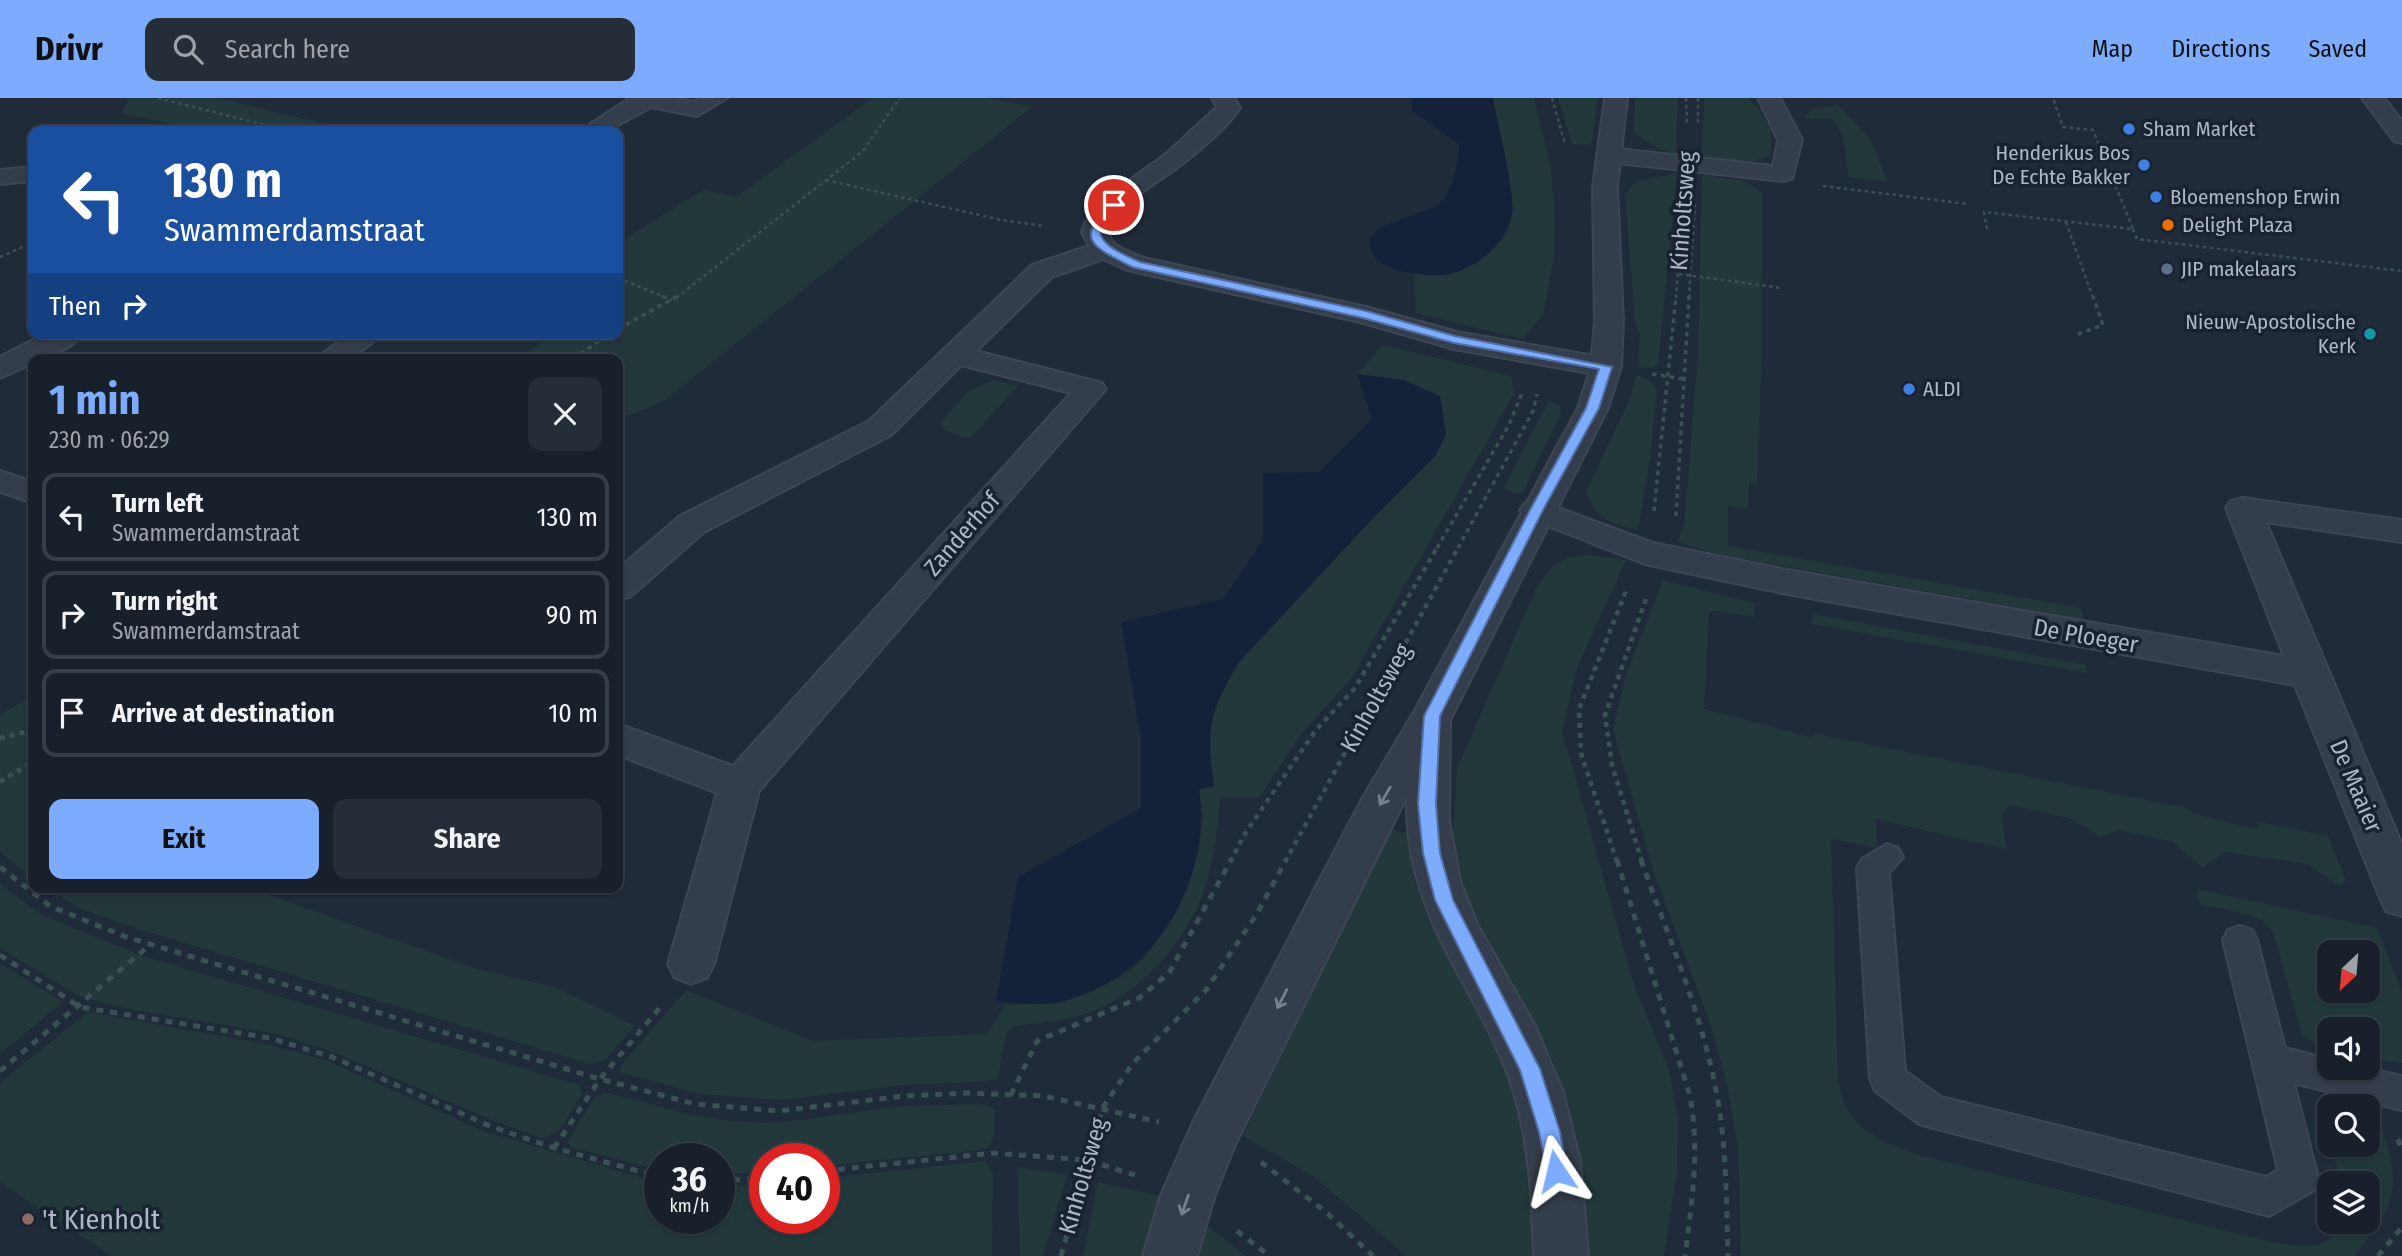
<!DOCTYPE html>
<meta charset="utf-8">
<style>
body{margin:0;font-family:"Fira Sans Condensed",sans-serif;background:#252d38;color:#f1f3f6;height:100vh;display:flex;flex-direction:column;font-size:26px;white-space:nowrap}
*{box-sizing:border-box;margin:0}
p{font-size:23px;color:#9fa3a9}
.icon{flex:none;width:38px;height:38px;fill:none;stroke:currentColor;stroke-width:2;stroke-linecap:round;stroke-linejoin:round}
.map{position:relative;flex:1;overflow:hidden}
.panel{position:absolute;left:28px;top:256px;width:595px;height:539px;display:flex;flex-direction:column;background:#18202c;border-radius:14px;box-shadow:0 2px 5px #0004,0 0 0 2px #363e48}
.panel>*{flex:none}
.guide{position:absolute;left:28px;top:28px;width:595px;height:214px;border-radius:14px;box-shadow:0 2px 5px #0004,0 0 0 2px #363e48;background:#1a4fa0;color:#fff;overflow:hidden}
.needle{width:46px;rotate:206deg}
.tools{position:absolute;left:2317px;top:842px;display:grid;gap:14px}
.tools a{display:grid;place-items:center;width:63px;height:63px;border-radius:14px;background:#18202c;box-shadow:0 2px 5px #0004,0 0 0 2px #363e48;font-size:35px}
.speed{position:absolute;left:644px;top:1045px;display:flex;gap:14px;font-size:35px;font-weight:700;text-align:center}
.speed>*{display:grid;place-content:center;width:91px;height:91px;border-radius:50%;background:#18202c;box-shadow:0 2px 5px #0004,0 0 0 2px #363e48;line-height:1}
.speed small{font-size:18px;font-weight:400}
.speed .limit{border:10px solid #d22;background:#fff;color:#111}
.pin{position:absolute;display:grid;place-items:center;width:60px;height:60px;color:#fff;margin:-30px;border:4px solid #fff;border-radius:50%;box-shadow:0 2px 7px #0007}
.me{position:absolute;width:77px;margin:-38px;rotate:350deg;stroke-linejoin:round;filter:drop-shadow(0 0 5px #0008)}
.turn{display:flex;align-items:center;gap:24px;height:147px;padding:0 21px;font-size:32px}
.turn .icon{width:91px;height:91px;stroke-width:2.5}
.turn b{display:block;font-size:49px;line-height:60px}
.then{display:flex;align-items:center;height:66px;padding:0 21px;background:#0003;gap:14px;font-size:26px}
.round{display:grid;place-items:center;flex:none;width:74px;height:74px;border-radius:14px;background:#252d38}
.head{display:flex;align-items:center;justify-content:space-between;height:119px;padding:0 21px}
h1{font-size:42px;font-weight:700;line-height:52px;color:#7dacfe}
.button{display:flex;gap:14px;margin-top:auto;padding:14px 21px}
.button a{flex:1;height:80px;border-radius:14px;background:#7dacfe;color:#111;font-size:28px;font-weight:700;line-height:80px;text-align:center}
.button a+a{background:#252d38;color:#f1f3f6}
ul{padding:0;list-style:none}
li{display:flex;align-items:center;gap:21px;height:88px;margin:0 14px 10px;padding:0 7px;border:4px solid #363e48;border-radius:14px}
li div{flex:1}
li b{display:block;font-size:26px}
li em{font-style:normal}
header{display:flex;align-items:center;gap:42px;box-sizing:border-box;height:98px;padding:0 35px;background:#7dacfe;color:#111}
header strong{font-size:33px}
nav{display:flex;gap:38px;margin-inline-start:auto;font-size:24px}
.search{width:490px;height:63px;background:#252d38;display:flex;align-items:center;gap:18px;box-sizing:border-box;padding:0 24px;border-radius:14px;color:#9fa3a9;font-size:26px}
.map>svg:first-child{display:block}
.green{fill:#22383b;fill-rule:evenodd}
.water{fill:#132238}
.lines{fill:none;stroke-linecap:round;stroke-linejoin:round}
.service-casing{stroke:#3d4654;stroke-width:4}
.minor-casing{stroke:#3d4654;stroke-width:4}
.tertiary-casing{stroke:#3d4654;stroke-width:4}
.path-far3{stroke:#3b5154;stroke-width:2.5;stroke-dasharray:3.5 3.5;stroke-linecap:butt}
.path-far2{stroke:#3b5154;stroke-width:3.5;stroke-dasharray:4.5 4.5;stroke-linecap:butt}
.path-far1{stroke:#3b5154;stroke-width:4.5;stroke-dasharray:5 5;stroke-linecap:butt}
.path{stroke:#3b5154;stroke-width:5;stroke-dasharray:7 7;stroke-linecap:butt}
.service{fill:#343d4b;fill-rule:evenodd}
.minor{fill:#343d4b;fill-rule:evenodd}
.tertiary{fill:#343d4b;fill-rule:evenodd}
.oneway{stroke:#77808f}
.route{fill:#7dacfe;stroke:#5170a5;stroke-width:2}
.shop-dot{fill:#3f7fe0;stroke:#19222f;stroke-width:2.5}
.food-dot{fill:#e8710a;stroke:#19222f;stroke-width:2.5}
.service-dot{fill:#5c6f8a;stroke:#19222f;stroke-width:2.5}
.culture-dot{fill:#0f9aa8;stroke:#19222f;stroke-width:2.5}
.education-dot{fill:#8d6e63;stroke:#19222f;stroke-width:2.5}
.labels{text-anchor:middle;stroke-width:7;stroke-linejoin:round;paint-order:stroke}
.far-poi-label{font-size:21px;fill:#aeb7c7;stroke:#19222f;text-anchor:start}
.street-label{font-size:24px;fill:#aeb7c7;stroke:#19222f}
.near-poi-label{font-size:28px;fill:#aeb7c7;stroke:#19222f;text-anchor:start}
</style>
<header>
<strong>Drivr</strong>
<div class="search"><svg class="icon" aria-label="search" viewBox="0 0 24 24"><circle cx="10" cy="10" r="6"/><path d="M15 15l6 6"/></svg>Search here</div>
<nav><a>Map</a><a>Directions</a><a>Saved</a></nav>
</header>
<div class="map">
<svg width="2402" height="1158" viewBox="0 0 2402 1158">
<rect width="100%" height="100%" fill="#202b3a"/>
<g class="green">
<polygon points="129,0 218,0 354,33 201,33 122,15"/>
<polygon points="873,0 987,0 1032,9 664,303 618,322 618,261 517,261 552,236 618,236 618,145 703,92 736,99"/>
<polygon points="1493,0 1534,0 1551,68 1555,125 1553,165 1543,216 1523,241 1416,215 1414,176 1449,176 1513,113"/>
<polygon points="1558,0 1598,0 1591,47 1572,46"/>
<polygon points="1635,0 1678,0 1676,56 1661,52 1634,35"/>
<path d="M1704,0H1749C1764,19 1777,32 1770,57L1755,63L1702,61Z"/>
<path d="M1838,7L1870,41L1888,84L1848,79C1846,58 1847,37 1832,21L1803,20L1813,12Z"/>
<polygon points="1677,75 1658,266 1652,270 1638,269 1640,238 1635,224 1625,96 1636,83"/>
<polygon points="1702,77 1745,83 1762,95 1761,276 1757,385 1749,384 1748,411 1728,408 1728,448 2081,510 2084,521 1722,457 1677,444 1684,428 1698,257"/>
<path d="M1383,247L1511,278L1514,296L1351,581L1300,637L1259,700H1220C1218,729 1214,761 1205,790C1189,840 1138,899 1088,915C1064,923 1038,925 1014,928L1006,936L998,980L988,983L905,987L781,1002L700,996L619,974L623,965L686,892L812,943L987,936L1005,907L1063,904L1120,880L1146,859L1186,793L1199,752L1203,719L1199,692L1209,655V629L1222,592L1239,564L1375,418L1436,357L1403,282L1357,276Z"/>
<path d="M1636,277L1646,280L1657,290L1650,361L1638,431C1615,430 1590,416 1586,393L1630,301Z"/>
<polygon points="995,282 1018,288 969,341 944,332 941,323 970,292"/>
<polygon points="1549,303 1559,307 1561,315 1522,397 1503,391"/>
<path d="M1588,457L1626,462L1576,572L1562,633L1634,887L1670,975L1678,1021L1677,1073L1664,1158H1583L1581,1059L1567,1003L1548,952L1487,845L1462,787L1453,743L1457,670L1536,491C1551,468 1560,458 1588,457Z"/>
<path d="M1663,482L1754,505V519L1714,512L1709,515L1704,611L1810,639L1816,636L2186,710L2193,716L2257,731L2259,724L2328,738L2346,783L2339,788L2308,766L2226,754L2202,769L2172,744L2119,732L2101,739L2069,720L2011,707L2002,716L2006,751L1876,721L1877,750L1831,741L1838,981C1845,1030 1876,1041 1918,1057L2276,1145C2309,1149 2325,1154 2345,1124H2368V1085H2342L2330,1047L2368,1046V1014L2378,1016C2400,1089 2402,1100 2354,1158H1741L1738,1050L1727,986L1711,928L1653,772L1613,631L1625,580Z"/>
<polygon points="1813,516 2086,567 2087,575 1811,526"/>
<polygon points="33,598 33,781 0,753 0,617"/>
<polygon points="1391,730 1409,737 1414,782 1428,820 1490,929 1515,995 1534,1087 1533,1158 1407,1158 1313,1078 1243,1038"/>
<path d="M0,786L40,816L139,857L579,987L582,996C572,1011 561,1039 542,1040L494,1023L336,955L273,935L128,911L79,898L0,850Z"/>
<polygon points="44,789 246,789 480,872 555,889 635,928 605,962 590,966 135,830 82,811"/>
<path d="M2196,791L2377,830L2402,895V965L2368,960V931H2329V952L2302,937L2273,834C2259,812 2224,812 2200,807ZM2329,854H2368V892H2329Z"/>
<polygon points="0,865 63,904 0,956"/>
<polygon points="88,914 265,946 328,963 486,1034 660,1085 660,1120 719,1120 719,1089 765,1086 765,1120 824,1120 824,1080 985,1063 993,1075 992,1158 112,1158 0,1084 0,985"/>
<polygon points="605,994 690,1017 729,1023 777,1025 904,1008 983,1006 995,1012 994,1038 988,1050 979,1052 824,1068 824,1060 765,1060 765,1074 719,1077 719,1060 660,1060 660,1072 571,1049 567,1044 594,1000"/>
<polygon points="1017,1069 1067,1077 1043,1158 1020,1158"/>
<polygon points="1098,1084 1161,1098 1142,1158 1083,1158"/>
<polygon points="1204,1125 1246,1158 1197,1158"/>
</g>
<g class="water">
<path d="M1412,0H1493C1497,24 1516,97 1512,116C1507,145 1479,169 1450,176C1429,180 1373,175 1370,148C1367,122 1427,120 1443,102C1453,90 1459,62 1459,46L1412,13Z"/>
<path d="M1357,276L1403,282L1440,298L1446,337L1436,357L1375,418L1239,564C1209,615 1206,630 1214,688L1199,692C1211,784 1157,878 1065,903C1045,909 1017,905 996,903L1018,779L1141,710V639L1121,524L1223,501L1263,442V375L1319,374L1372,321Z"/>
</g>
<g class="lines">
<defs>
<polygon id="service" points="1887,746 1898,750 1903,759 1889,775 1905,973 1941,999 2266,1079 2278,1072 2223,842 2228,832 2240,828 2252,832 2257,842 2285,950 2329,961 2329,970 2366,970 2402,978 2402,1012 2294,985 2318,1080 2313,1093 2269,1118 1919,1026 1875,993 1870,981 1857,770 1862,761"/>
<g id="minor">
<polygon points="630,0 675,0 694,4 700,0 727,0 697,18 651,9 607,33 580,33"/>
<path d="M1212,0H1234L1240,10C1226,31 1201,51 1181,67C1165,80 1104,113 1109,136C1111,149 1133,156 1144,160L1366,209L1457,234L1606,260L1616,263L1621,269L1616,275L1606,278L1454,251L1360,224L1127,172L1103,161L1052,179L976,253L1102,285L1106,291L759,693L714,866L707,880L691,886L675,880L668,866L717,695L618,657V626L733,668L1071,295L961,267L891,337L704,434L631,498L618,502V471L680,418L869,323L1032,167L1089,148L1082,134L1085,125L1106,99L1165,57L1217,9Z"/>
<polygon points="1758,0 1780,0 1802,42 1792,81 1783,83 1609,64 1601,62 1597,57 1601,52 1609,50 1773,68 1778,42"/>
<polygon points="2362,0 2384,0 2402,23 2402,45 2394,43"/>
<polygon points="33,69 33,83 0,86 0,72"/>
<path d="M45,236H82C74,249 48,261 33,261V265L0,280V259Z"/>
<polygon points="342,236 378,236 379,239 351,261 315,261 344,240"/>
<polygon points="0,373 33,384 33,405 0,394"/>
<polygon points="2243,400 2402,422 2402,444 2266,424 2402,747 2402,818 2386,813 2380,800 2295,587 1782,495 1645,466 1525,419 1520,412 1525,405 1537,402 1653,445 1782,471 2284,558 2226,410 2231,403"/>
</g>
<path id="tertiary" d="M1605,0H1627L1617,89L1623,224L1621,269L1608,310L1450,622L1449,722L1460,783L1478,828L1535,928L1563,994L1580,1063L1588,1158H1534C1532,1095 1529,1029 1505,969C1465,872 1404,812 1407,698L1234,1049L1215,1097L1197,1158H1143L1161,1097L1194,1022L1362,701L1414,614L1578,310L1591,269L1595,224L1593,89Z"/>
</defs>
<use href="#service" class="service-casing"/>
<use href="#minor" class="minor-casing"/>
<use href="#tertiary" class="tertiary-casing"/>
<g class="path-far3">
<polyline points="158,0 289,33"/>
<polyline points="1552,0 1565,46"/>
<polyline points="1686,0 1687,26"/>
<polyline points="1698,0 1698,27"/>
<polyline points="826,82 1001,122 1044,128"/>
<polyline points="1823,88 1968,106"/>
<polyline points="2066,124 2093,200"/>
<polyline points="1987,131 1984,114 2133,131 2093,32 2063,29 2053,0"/>
<polyline points="2133,131 2137,141 2402,173"/>
<polyline points="0,159 25,148"/>
<polyline points="1679,176 1782,190"/>
<polyline points="618,180 667,200"/>
<polyline points="676,200 862,54 900,0"/>
<polyline points="1676,200 1683,105"/>
<polyline points="1689,200 1695,105"/>
</g>
<g class="path-far2">
<polyline points="662,198 672,202"/>
<polyline points="618,231 678,198"/>
<polyline points="2078,236 2103,227 2093,198"/>
<polyline points="573,261 609,236"/>
<polyline points="1652,276 1684,281"/>
<polyline points="1654,413 1676,198"/>
<polyline points="1676,418 1689,198"/>
<polyline points="1437,450 1509,327 1522,295"/>
<polyline points="1458,450 1533,313 1537,296"/>
</g>
<g class="path-far1">
<polyline points="0,640 33,632"/>
<polyline points="0,684 33,663"/>
<polyline points="1230,764 1246,734 1316,632 1355,590 1438,448"/>
<polyline points="1285,764 1459,448"/>
<polyline points="1617,764 1581,655 1579,611 1626,493"/>
<polyline points="1642,764 1612,667 1605,617 1647,498"/>
</g>
<g class="path">
<path d="M1617,762L1690,998C1700,1052 1692,1104 1685,1158"/>
<path d="M1641,762C1667,836 1700,911 1715,987C1727,1044 1726,1100 1728,1158"/>
<polyline points="0,769 50,808 126,839 600,981 695,1006 779,1013 904,998 968,995 1044,998 1159,1024"/>
<polyline points="0,857 80,909 270,940 332,959 490,1028 554,1050 660,1079"/>
<polyline points="0,973 150,847"/>
<polyline points="1011,997 1037,943 1139,900 1169,875 1231,762"/>
<polyline points="2398,1041 2402,1053"/>
<polyline points="554,1050 600,981 662,907"/>
<polyline points="1261,1064 1327,1115 1373,1158"/>
<polyline points="824,1073 993,1055 1086,1062 1135,1077"/>
<polyline points="719,1083 765,1080"/>
<polyline points="1237,1133 1270,1158"/>
<polyline points="1061,1158 1103,1009 1133,965 1206,892 1258,814 1286,762"/>
<polyline points="2378,1158 2402,1129"/>
</g>
<use href="#service" class="service"/>
<use href="#minor" class="minor"/>
<use href="#tertiary" class="tertiary"/>
</g>
<defs><path id="oneway-shaft" d="M-6 0H5M1.5-3L5.5 0L1.5 3" fill="none" stroke-width="1.6" stroke-linecap="round" stroke-linejoin="round" transform="scale(1.75)"/></defs>
<g class="oneway">
<use href="#oneway-shaft" transform="translate(1385 698) rotate(120)"/>
<use href="#oneway-shaft" transform="translate(1282 901) rotate(117)"/>
<use href="#oneway-shaft" transform="translate(1185 1107) rotate(109)"/>
</g>
<path class="route" d="M1111,105L1119,107C1115,113 1108,118 1104,124C1089,145 1126,157 1140,164L1366,213L1455,238L1612,269L1599,310L1543,412L1440,618L1436,706L1440,755L1453,802L1540,971L1560,1034L1567,1073L1564,1080L1556,1083L1548,1080L1539,1034L1520,972L1435,802L1423,755L1418,706L1424,618L1530,412L1586,310L1599,271L1454,245L1363,220L1132,169C1094,149 1073,143 1111,105Z"/>
<g class="shop-dot">
<circle cx="2129" cy="31" r="7"/>
<circle cx="2144" cy="67" r="7"/>
<circle cx="2156" cy="99" r="7"/>
<circle cx="1909" cy="291" r="7"/>
</g>
<circle class="food-dot" cx="2168" cy="127" r="7"/>
<circle class="service-dot" cx="2167" cy="171" r="7"/>
<circle class="culture-dot" cx="2370" cy="236" r="7"/>
<circle class="education-dot" cx="28" cy="1121" r="7"/>
<g class="labels">
<g class="far-poi-label">
<text x="2143" y="38">Sham Market</text>
<text x="2130" y="62" text-anchor="end">Henderikus Bos<tspan x="2130" dy="24">De Echte Bakker</tspan></text>
<text x="2170" y="106">Bloemenshop Erwin</text>
<text x="2182" y="134">Delight Plaza</text>
<text x="2181" y="178">JIP makelaars</text>
<text x="2356" y="231" text-anchor="end">Nieuw-Apostolische<tspan x="2356" dy="24">Kerk</tspan></text>
<text x="1923" y="298">ALDI</text>
</g>
<g class="street-label">
<text transform="translate(1683 113) rotate(-86)" y="8">Kinholtsweg</text>
<text transform="translate(962 436) rotate(-49)" y="8">Zanderhof</text>
<text transform="translate(2086 538) rotate(10)" y="8">De Ploeger</text>
<text transform="translate(1376 600) rotate(-61)" y="8">Kinholtsweg</text>
<text transform="translate(2356 688) rotate(67)" y="8">De Maaier</text>
<text transform="translate(1083 1078) rotate(-74)" y="8">Kinholtsweg</text>
</g>
<g class="near-poi-label">
<text x="42" y="1131">'t Kienholt</text>
</g>
</g>
</svg>
<div class="tools">
<a><svg class="needle" viewBox="-14 -14 28 28"><path d="M0-13l5 13h-10z" fill="#e53935"/><path d="M0 13l5-13h-10z" fill="#9fa3a9"/></svg></a>
<a><svg class="icon" aria-label="sound" viewBox="0 0 24 24"><path d="M4 9h4l5-4v14l-5-4H4zM17 9q2 3 0 6"/></svg></a>
<a><svg class="icon" aria-label="search" viewBox="0 0 24 24"><circle cx="10" cy="10" r="6"/><path d="M15 15l6 6"/></svg></a>
<a><svg class="icon" aria-label="layers" viewBox="0 0 24 24"><path d="M12 4l9 5-9 5-9-5zM3 14l9 5 9-5"/></svg></a>
</div>
<div class="speed"><div>36<small>km/h</small></div><div class="limit">40</div></div>
<div class="pin" style="left:1114px;top:107px;background:#d93025"><svg class="icon" aria-label="arrive" viewBox="0 0 24 24"><path d="M6 21V4h12l-3 4 3 4H6"/></svg></div>
<svg class="me" style="left:1556px;top:1073px" viewBox="-20 -20 40 40"><path d="M0-17L14 15 0 8-14 15z" fill="#7dacfe" stroke="#fff" stroke-width="4"/></svg>
<div class="guide">
<div class="turn"><svg class="icon" aria-label="left" viewBox="0 0 24 24"><path d="M17 20v-9H6M10 6l-5 5 5 5"/></svg><div><b>130 m</b>Swammerdamstraat</div></div>
<div class="then">Then<svg class="icon" aria-label="right" viewBox="0 0 24 24"><path d="M7 20v-9h11M14 6l5 5-5 5"/></svg></div>
</div>
<section class="panel">
<div class="head"><div><h1>1 min</h1><p>230 m · 06:29</p></div><a class="round"><svg class="icon" aria-label="close" viewBox="0 0 24 24"><path d="M6 6l12 12M18 6L6 18"/></svg></a></div>
<ul>
<li><svg class="icon" aria-label="left" viewBox="0 0 24 24"><path d="M17 20v-9H6M10 6l-5 5 5 5"/></svg><div><b>Turn left</b><p>Swammerdamstraat</p></div><em>130 m</em></li>
<li><svg class="icon" aria-label="right" viewBox="0 0 24 24"><path d="M7 20v-9h11M14 6l5 5-5 5"/></svg><div><b>Turn right</b><p>Swammerdamstraat</p></div><em>90 m</em></li>
<li><svg class="icon" aria-label="arrive" viewBox="0 0 24 24"><path d="M6 21V4h12l-3 4 3 4H6"/></svg><div><b>Arrive at destination</b></div><em>10 m</em></li>
</ul>
<div class="button"><a>Exit</a><a>Share</a></div>
</section>
</div>
